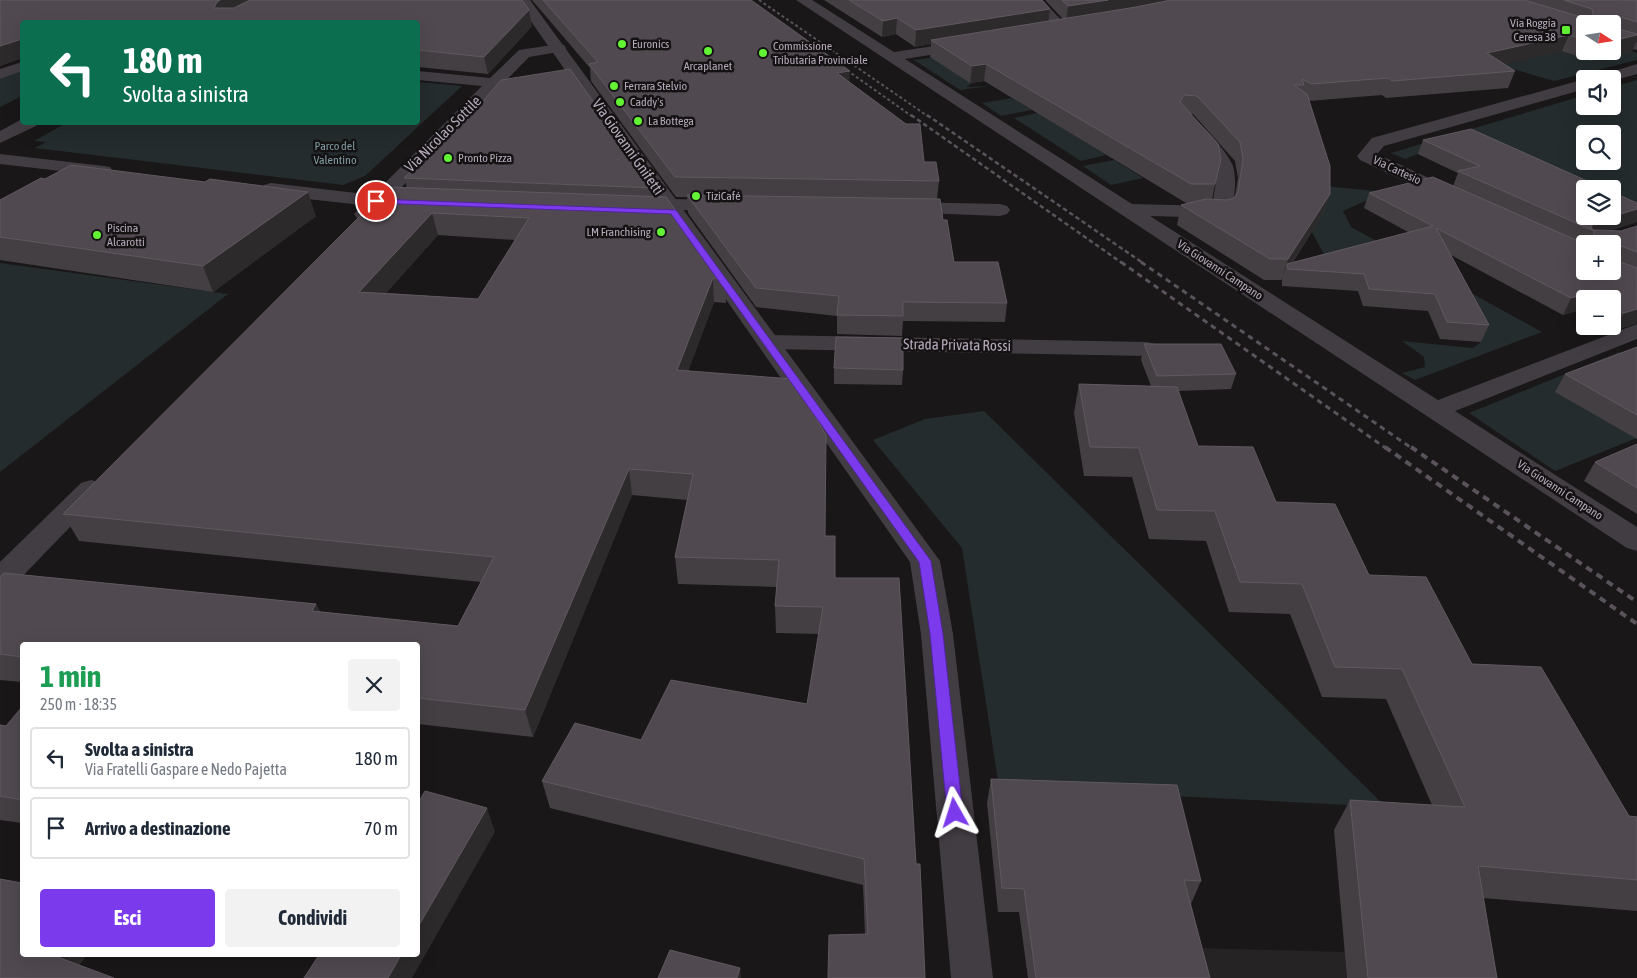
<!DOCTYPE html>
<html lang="it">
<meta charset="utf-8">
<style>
body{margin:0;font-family:"Asap Condensed",sans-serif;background:#f2f2f3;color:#1f2937;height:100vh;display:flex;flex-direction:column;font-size:19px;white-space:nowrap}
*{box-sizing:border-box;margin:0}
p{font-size:16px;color:#747a83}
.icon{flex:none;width:28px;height:28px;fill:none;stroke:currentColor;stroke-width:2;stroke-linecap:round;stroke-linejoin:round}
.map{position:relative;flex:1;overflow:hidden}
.details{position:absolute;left:20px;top:642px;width:400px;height:315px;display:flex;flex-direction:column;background:#fff;border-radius:5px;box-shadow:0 5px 20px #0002}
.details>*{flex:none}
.top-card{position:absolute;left:20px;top:20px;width:400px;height:105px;border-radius:5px;box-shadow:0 5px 20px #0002;background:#0b6e4f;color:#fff;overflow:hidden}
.needle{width:32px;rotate:102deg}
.fabs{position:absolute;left:1576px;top:15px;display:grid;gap:10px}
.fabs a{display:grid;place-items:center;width:45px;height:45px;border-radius:5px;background:#fff;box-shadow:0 5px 20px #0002;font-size:25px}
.pin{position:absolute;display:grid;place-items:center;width:42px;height:42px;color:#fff;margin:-21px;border:2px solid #fff;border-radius:50%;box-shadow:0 1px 5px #0007}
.me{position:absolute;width:55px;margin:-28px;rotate:354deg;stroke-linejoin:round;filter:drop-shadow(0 0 4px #0008)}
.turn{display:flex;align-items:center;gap:18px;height:105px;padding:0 20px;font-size:22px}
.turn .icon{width:65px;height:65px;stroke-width:2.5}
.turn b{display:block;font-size:35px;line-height:42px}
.round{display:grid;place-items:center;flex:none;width:52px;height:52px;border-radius:5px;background:#f2f2f3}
.summary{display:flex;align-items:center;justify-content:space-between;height:85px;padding:0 20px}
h1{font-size:30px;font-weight:700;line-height:38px;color:#1e9e55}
.cta{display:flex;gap:10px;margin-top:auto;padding:10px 20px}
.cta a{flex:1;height:58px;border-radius:5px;background:#7c3aed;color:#fff;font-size:20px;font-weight:700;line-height:58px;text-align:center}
.cta a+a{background:#f2f2f3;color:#1f2937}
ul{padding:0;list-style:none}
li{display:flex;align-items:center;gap:15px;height:62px;margin:0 10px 8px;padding:0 10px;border:2px solid #e0e1e3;border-radius:5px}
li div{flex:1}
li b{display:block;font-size:19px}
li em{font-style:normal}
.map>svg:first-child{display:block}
.built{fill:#262325}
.green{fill:#252c2e;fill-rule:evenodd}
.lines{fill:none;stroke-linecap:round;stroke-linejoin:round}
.minor{fill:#423d43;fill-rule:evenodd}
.tertiary{fill:#423d43;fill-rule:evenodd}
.rail-far3{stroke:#5a535b;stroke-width:2;stroke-dasharray:3 2.5;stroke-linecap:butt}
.rail-far2{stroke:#5a535b;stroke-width:2.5;stroke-dasharray:4.5 3;stroke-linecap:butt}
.rail-far1{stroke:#5a535b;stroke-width:3;stroke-dasharray:5.5 4.5;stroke-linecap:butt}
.rail{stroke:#5a535b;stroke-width:4;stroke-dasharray:7 5.5;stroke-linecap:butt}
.wall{fill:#443f43;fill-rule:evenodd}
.shaded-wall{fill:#2d2a2c}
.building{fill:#504a50;stroke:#605960;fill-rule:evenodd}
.route{fill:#7c3aed;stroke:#51269a}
.poi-dot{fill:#62f334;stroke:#141213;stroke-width:2}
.labels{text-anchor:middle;stroke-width:5;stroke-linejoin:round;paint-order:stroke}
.far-poi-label{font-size:12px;fill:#b5a9b9;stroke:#141213;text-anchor:start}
.far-park-label{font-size:12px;fill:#809ea4;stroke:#141213}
.far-street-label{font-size:12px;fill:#b5a9b9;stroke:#141213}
.street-label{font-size:15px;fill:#b5a9b9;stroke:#141213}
</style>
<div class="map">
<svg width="1637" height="978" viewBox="0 0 1637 978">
<rect width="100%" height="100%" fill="#191718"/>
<polygon class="built" points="1036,944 1345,952 1347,978 1028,978"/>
<g class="green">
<polygon points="1472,36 1585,51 1612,51 1613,45 1637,53 1637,60 1554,81 1513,69 1491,67"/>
<polygon points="1018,47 967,87 990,86 960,90 914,60"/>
<polygon points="22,70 22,96 0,107 0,79"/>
<path d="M1637,80V220L1576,239L1480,184L1418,154L1405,159L1391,153L1585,95V106H1612L1613,87ZM1585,134H1612V161H1585ZM1585,189H1612V216H1585Z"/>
<polygon points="418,82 462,86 365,176 343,185 35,148 46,142 34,141 68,122 418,122"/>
<polygon points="1012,98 1032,110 1001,116 982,103"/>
<polygon points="1038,113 1106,155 1081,161 1014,118"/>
<polygon points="1114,160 1143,178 1111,185 1083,166"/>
<polygon points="1324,186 1386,192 1343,211 1351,227 1542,332 1415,380 1402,373 1425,367 1424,357 1402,341 1473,348 1481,342 1456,294 1335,275 1312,232 1323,214"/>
<polygon points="0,263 228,294 0,472"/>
<polygon points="1619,352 1637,362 1637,438 1555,471 1469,413"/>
<polygon points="984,411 1386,807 999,787 962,548 873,440 925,419"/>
</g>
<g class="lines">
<g class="minor">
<path d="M796,0H812L894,52L967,41L972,42L974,45L972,48L905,59L1132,204L1212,206C1222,156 1211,166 1187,130L1189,126C1193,125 1197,124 1201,126C1210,131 1229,156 1233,166C1237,179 1235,205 1228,216L1221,218L1150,216L1438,400L1637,324V339L1455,411L1637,527V551L1627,548Z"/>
<polygon points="1028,0 1042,0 1067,26 1069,29 1067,32 1057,32"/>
<polygon points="1612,35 1637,42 1637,50 1612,44"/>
<path d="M559,44L564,45L566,48L564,51L529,57L392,197L396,198L399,202L396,206L382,207C374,215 369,221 357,218L354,214L362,205L271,195L264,193L262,189L264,185L271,183L373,195L482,86L418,80V71L490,78L519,50Z"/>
<polygon points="22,62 22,71 0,79 0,69"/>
<polygon points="1637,64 1637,74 1612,81 1612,79 1595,79 1598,76"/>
<polygon points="1585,79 1585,89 1384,146 1377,154 1459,192 1461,196 1459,200 1452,202 1445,200 1360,160 1357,156 1372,138"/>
<polygon points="22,119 22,122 38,122 36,126 0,143 0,131"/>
<polygon points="0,154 104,166 110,167 113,171 110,175 104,176 0,164"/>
<polygon points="669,199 725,200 732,202 735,206 732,210 725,212 662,209 659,205 662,201"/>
<polygon points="905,202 1000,204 1007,206 1010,210 1007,214 1000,216 898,212 895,208 898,204"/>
<polygon points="768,335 1147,342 1155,344 1159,349 1155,354 1147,356 768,349 760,347 756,342 760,337"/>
<polygon points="91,480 101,483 105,489 101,495 11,588 0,591 0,562 81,483"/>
</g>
<polygon class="tertiary" points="516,0 530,0 940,561 953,634 993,978 951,978 921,634 910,562"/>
<g class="rail-far3">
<polyline points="759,0 929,117"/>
<polyline points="838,64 913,117"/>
</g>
<g class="rail-far2">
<polyline points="911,115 1122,263"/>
<polyline points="927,115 1143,263"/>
</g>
<g class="rail-far1">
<polyline points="1121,262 1387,449"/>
<polyline points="1141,262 1413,449"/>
</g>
<g class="rail">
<polyline points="1385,447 1637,624"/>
<polyline points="1411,447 1637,602"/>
</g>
</g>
<g class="wall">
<polygon points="0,0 532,26 488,74 418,67 418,22 22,22 22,58 0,66"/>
<polygon points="532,0 751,0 849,82 924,162 939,181 937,199 954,262 1007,303 1005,322 903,321 902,336 837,334 837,316 756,307 688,213 687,197 676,197 591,81 590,68"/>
<path d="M824,0H1042L1050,9L1049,21L1063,19L1045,0H1637V40L1632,51L1592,61L1562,51L1504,64L1515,71L1508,88L1386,98L1382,95L1309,101L1330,194L1323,214L1293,262L1408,232L1364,208L1369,193L1453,186L1458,173L1418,154L1423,140L1637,222L1612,230L1621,231L1637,226V323L1614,331L1606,326H1612V299H1585V316L1576,311L1563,315L1451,255L1489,325L1481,342L1440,339L1428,311L1363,306L1358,291L1282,286V279L1281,280H1264L1177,225L1181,205L1189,204L1186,203L984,81L970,83L930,57L931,44L915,47L896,34L882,37ZM1585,24L1612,51H1585ZM1191,114H1193L1235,161L1238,178L1235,196L1234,198L1227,200H1212L1215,184ZM1585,244H1612V271Z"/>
<path d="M404,178L655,188L656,197L725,279L726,303L714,302L688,371L825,536L835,578L916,864L925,978L865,934L863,885L550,808L542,781L641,740L807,704L819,634L776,633L775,606L777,587L678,584L675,557L687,500L632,495L533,737L418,724V645H22V682L0,680V577L316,604L320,612L458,626L481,582L79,541L63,514L407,188ZM438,235L515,240L478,299L386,293Z"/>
<polygon points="45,179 316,216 213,292 0,260 0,200"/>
<polygon points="1144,344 1236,374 1231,389 1178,391 1198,446 1276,502 1369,575 1472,664 1629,816 1637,817 1637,911 1483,898 1497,978 1347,978 1334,830 1350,800 1432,805 1386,699 1322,697 1290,614 1229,612 1206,541 1149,539 1132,477 1084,476 1074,413 1079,384 1151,386 1141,360"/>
<polygon points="1637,347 1637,439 1555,392 1565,374"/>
<polygon points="834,368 903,370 902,385 834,384"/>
<polygon points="1637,444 1637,514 1584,481 1595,462"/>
<polygon points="22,707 22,823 0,820 0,725 6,726"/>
<polygon points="991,779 1201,881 1191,904 1210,978 1028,978 1019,912 998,912 987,803"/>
</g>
<g class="shaded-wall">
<polygon points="220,0 258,0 222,17 214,8 217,2"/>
<polygon points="1108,0 1185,0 1066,22 1068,6"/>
<polygon points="1050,9 1048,25 931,40 931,44 915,47 916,30"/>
<polygon points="529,10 532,26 488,74 484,57"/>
<polygon points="897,18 896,34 882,37 883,21"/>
<polygon points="79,20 80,22 71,22"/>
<polygon points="1569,35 1562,51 1481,70 1487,53"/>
<polygon points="1637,35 1637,40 1632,51 1592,61 1596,51 1612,51 1612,41"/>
<polygon points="22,39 22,58 0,66 0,46"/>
<polygon points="986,64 984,81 970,83 972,66"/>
<polygon points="850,71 849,88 837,73"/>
<polygon points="308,192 316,216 213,292 203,266"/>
<polygon points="1330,194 1323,214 1288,269 1287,264 1281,280 1288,259"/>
<polygon points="1637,209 1637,222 1594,236 1594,231 1591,227 1595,222"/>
<polygon points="432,213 438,235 366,316 359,292"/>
<polygon points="713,278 714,302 679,396 677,370"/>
<polygon points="1585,294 1576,311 1563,315 1571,298"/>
<polygon points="1637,309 1637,323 1614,331 1624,313"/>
<polygon points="629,469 632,495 533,737 525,710"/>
<polygon points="316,604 328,631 312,611"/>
<polygon points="487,808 495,832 412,978 388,978 401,955 418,955 418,927"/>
<polygon points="49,955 87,955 70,978"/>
<polygon points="740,968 741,978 737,978"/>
</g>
<g class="building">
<polygon points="0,0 220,0 217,2 214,8 234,8 250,0 522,0 529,10 484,57 418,50 418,22 115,22 79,20 71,22 22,22 22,39 0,46"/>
<polygon points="543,0 751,0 850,71 837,73 906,124 920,124 924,162 936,162 939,181 675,177 589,64 598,62"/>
<polygon points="849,0 1042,0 1050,9 916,30 897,18 883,21"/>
<polygon points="1062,0 1108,0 1068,6"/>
<polygon points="1171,0 1524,0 1591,20 1594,18 1592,9 1564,0 1637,0 1637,22 1620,17 1617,19 1618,29 1637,34 1637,35 1612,41 1612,24 1585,24 1585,40 1569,35 1487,53 1515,71 1392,81 1388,78 1312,84 1302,79 1304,85 1294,85 1307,94 1330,166 1330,194 1288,259 1270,259 1181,205 1206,199 1227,200 1234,198 1238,192 1243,159 1240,142 1197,96 1184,95 1180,102 1218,144 1221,159 1215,184 1191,184 986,64 972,66 931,40 1136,7"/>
<polygon points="570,69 655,188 404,178 461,121 466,121 501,80"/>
<polygon points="1471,129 1605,189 1585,189 1585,216 1612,216 1612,192 1637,203 1637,209 1595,222 1591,227 1593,230 1621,231 1637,226 1637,252 1621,246 1619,248 1619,253 1612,253 1612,244 1594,244 1594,231 1458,171 1480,166 1423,140"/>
<polygon points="71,165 205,182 210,179 308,192 203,266 0,237 0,200 41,178 45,179"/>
<polygon points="1433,177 1585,244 1585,271 1612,271 1612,259 1637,268 1637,309 1624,313 1612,308 1612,299 1594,299 1585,294 1571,298 1436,228 1489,325 1447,322 1435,294 1369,289 1364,274 1288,269 1287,264 1433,226 1369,193"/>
<path d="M389,187L666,197L725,279L713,278L677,370L792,379L826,435L825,536H835V578H899L916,864H920L925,978H828L829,935L868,934L864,859L542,781L575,723L641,740L671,680L807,704L823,607L775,606L779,560L675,557L693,474L629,469L525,710L418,698V645H22V657L0,654V577L4,573L316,604L312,611L458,626L494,557L63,514ZM432,213L529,218L478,299L359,292Z"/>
<polygon points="687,195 940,199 943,220 947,220 954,262 998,262 1007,303 903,302 903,316 837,315 839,296 756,288"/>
<polygon points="836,337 903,338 903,370 834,368"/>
<polygon points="1144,344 1221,344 1236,374 1157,376"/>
<polygon points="1637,347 1637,415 1565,374"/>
<polygon points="1079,384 1177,387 1198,446 1253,447 1276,502 1335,504 1369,575 1426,577 1472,664 1541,667 1629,816 1637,817 1637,880 1478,866 1497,978 1368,978 1350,800 1465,807 1402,669 1335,667 1302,584 1240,582 1215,511 1157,510 1139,448 1090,447"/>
<polygon points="1637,444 1637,488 1595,462"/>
<polygon points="22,707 22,800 0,796 0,725 6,726"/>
<polygon points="991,779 1177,785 1201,881 1184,880 1210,978 1036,978 1024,889 1002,888"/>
<polygon points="425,791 487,808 418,927 418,803"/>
<polygon points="0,879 22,883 22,955 52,955 114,978 0,978"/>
<polygon points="670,950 740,968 737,978 658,978"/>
<polygon points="319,955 401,955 388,978 304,978"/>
</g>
<polygon class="route" points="376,199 676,210 931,561 943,634 963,813 961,818 955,820 950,818 947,813 930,634 919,562 671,214 373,203 373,200"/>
<g class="poi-dot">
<rect x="1561" y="25" width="10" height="10" rx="2.5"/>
<circle cx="622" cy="44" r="5"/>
<circle cx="708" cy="51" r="5"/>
<circle cx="763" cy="53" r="5"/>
<circle cx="614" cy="86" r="5"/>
<circle cx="620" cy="102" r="5"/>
<circle cx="638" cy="121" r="5"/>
<circle cx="448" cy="158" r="5"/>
<circle cx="696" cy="196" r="5"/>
<circle cx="661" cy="232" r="5"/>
<circle cx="97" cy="235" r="5"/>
</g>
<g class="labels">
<g class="far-poi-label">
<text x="1556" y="27" text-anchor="end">Via Roggia<tspan x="1556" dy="14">Ceresa 38</tspan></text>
<text x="632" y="48">Euronics</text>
<text x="773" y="50">Commissione<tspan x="773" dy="14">Tributaria Provinciale</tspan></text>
<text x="708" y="70" text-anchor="middle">Arcaplanet</text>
<text x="624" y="90">Ferrara Stelvio</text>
<text x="630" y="106">Caddy's</text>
<text x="648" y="125">La Bottega</text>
<text x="458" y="162">Pronto Pizza</text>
<text x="706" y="200">TiziCafé</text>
<text x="107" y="232">Piscina<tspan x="107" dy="14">Alcarotti</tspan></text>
<text x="651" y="236" text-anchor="end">LM Franchising</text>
</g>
<g class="far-park-label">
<text x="335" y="150">Parco del<tspan x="335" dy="14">Valentino</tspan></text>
</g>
<g class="far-street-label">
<text transform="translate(1397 170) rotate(25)" y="4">Via Cartesio</text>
<text transform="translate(1220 270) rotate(33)" y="4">Via Giovanni Campano</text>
<text transform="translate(1560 490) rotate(33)" y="4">Via Giovanni Campano</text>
</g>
<g class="street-label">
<text transform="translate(443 134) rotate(-45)" y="5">Via Nicolao Sottile</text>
<text transform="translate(628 147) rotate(55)" y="5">Via Giovanni Gnifetti</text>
<text transform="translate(957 345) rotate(1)" y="5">Strada Privata Rossi</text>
</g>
</g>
</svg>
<div class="fabs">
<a><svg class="needle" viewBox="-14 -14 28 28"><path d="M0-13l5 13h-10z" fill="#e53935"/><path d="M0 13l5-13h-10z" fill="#747a83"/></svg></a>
<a><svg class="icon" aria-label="sound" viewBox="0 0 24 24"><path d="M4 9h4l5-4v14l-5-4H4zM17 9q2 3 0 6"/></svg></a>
<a><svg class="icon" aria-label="search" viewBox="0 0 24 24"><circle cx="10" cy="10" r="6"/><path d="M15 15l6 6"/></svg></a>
<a><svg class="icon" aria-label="layers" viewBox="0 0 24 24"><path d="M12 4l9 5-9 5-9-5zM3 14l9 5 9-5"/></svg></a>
<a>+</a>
<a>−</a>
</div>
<div class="pin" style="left:376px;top:201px;background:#d93025"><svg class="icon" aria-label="arrive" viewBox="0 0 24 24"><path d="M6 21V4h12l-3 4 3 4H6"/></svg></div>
<svg class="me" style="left:955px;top:813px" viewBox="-20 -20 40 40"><path d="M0-17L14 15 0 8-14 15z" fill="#7c3aed" stroke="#fff" stroke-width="4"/></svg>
<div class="top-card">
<div class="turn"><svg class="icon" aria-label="left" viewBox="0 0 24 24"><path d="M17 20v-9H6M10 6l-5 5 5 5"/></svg><div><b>180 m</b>Svolta a sinistra</div></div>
</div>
<section class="details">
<div class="summary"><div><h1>1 min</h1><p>250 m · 18:35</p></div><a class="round"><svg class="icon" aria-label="close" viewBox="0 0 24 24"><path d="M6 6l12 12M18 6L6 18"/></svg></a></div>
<ul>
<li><svg class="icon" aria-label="left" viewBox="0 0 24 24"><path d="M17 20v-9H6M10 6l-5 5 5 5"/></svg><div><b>Svolta a sinistra</b><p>Via Fratelli Gaspare e Nedo Pajetta</p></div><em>180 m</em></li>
<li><svg class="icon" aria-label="arrive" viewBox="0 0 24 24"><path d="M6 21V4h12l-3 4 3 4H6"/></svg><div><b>Arrivo a destinazione</b></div><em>70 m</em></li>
</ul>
<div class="cta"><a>Esci</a><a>Condividi</a></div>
</section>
</div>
